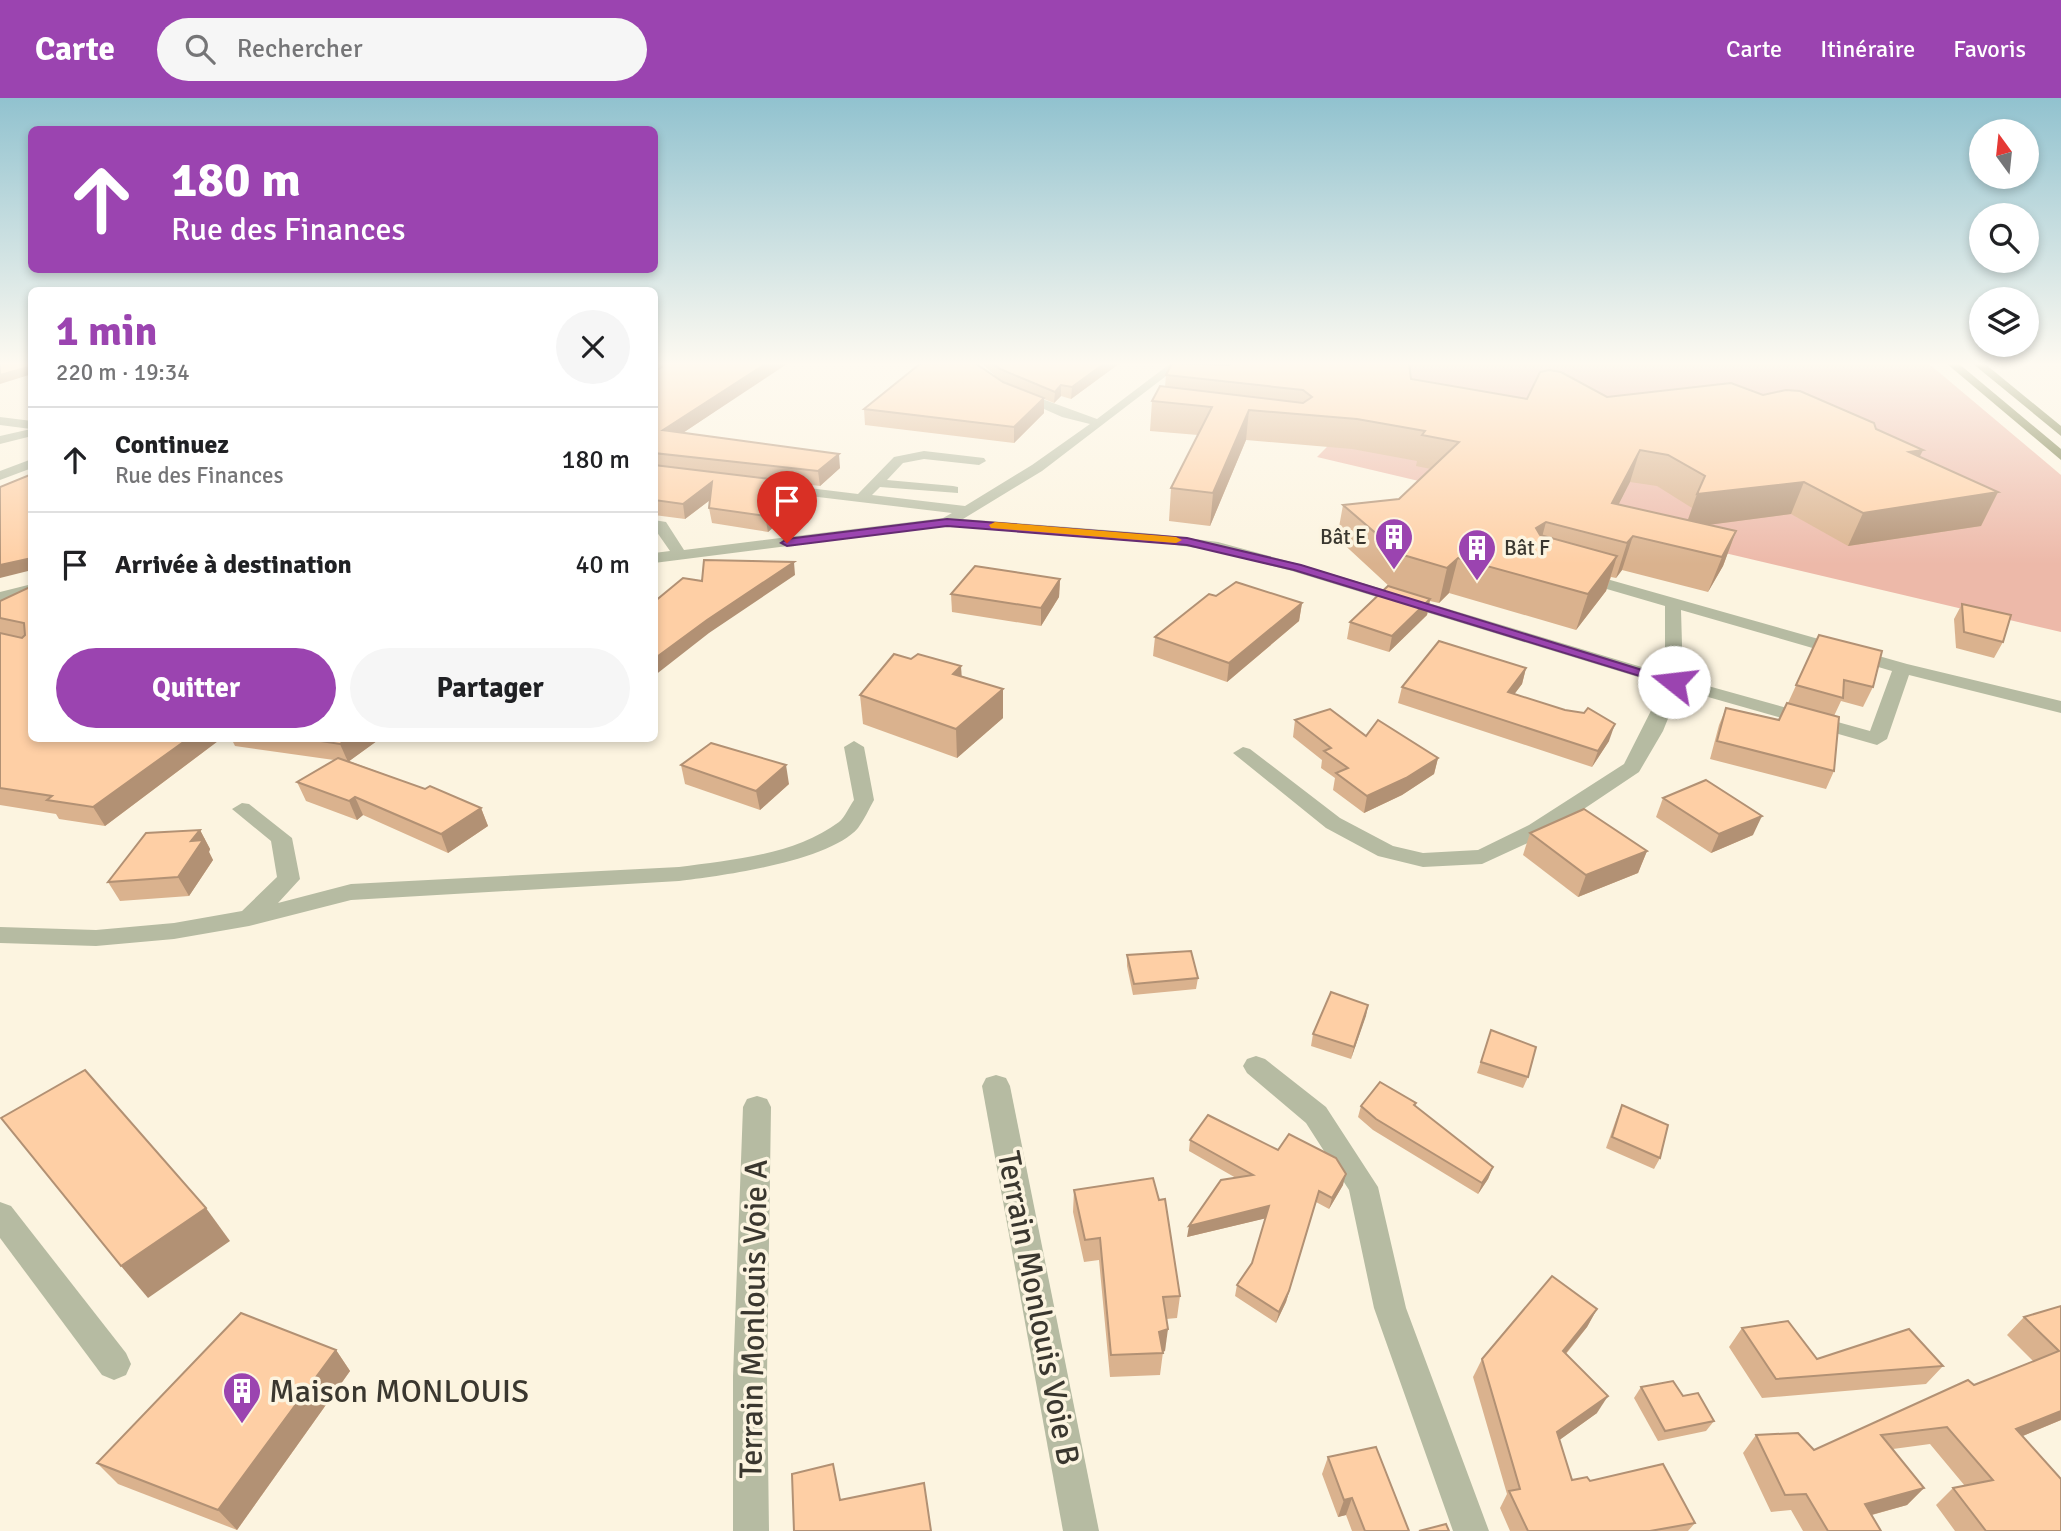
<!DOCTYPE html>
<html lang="fr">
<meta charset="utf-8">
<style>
body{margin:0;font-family:Signika,sans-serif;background:#f6f6f6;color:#202124;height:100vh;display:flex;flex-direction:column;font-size:26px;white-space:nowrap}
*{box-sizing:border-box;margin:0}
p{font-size:23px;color:#757577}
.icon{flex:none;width:38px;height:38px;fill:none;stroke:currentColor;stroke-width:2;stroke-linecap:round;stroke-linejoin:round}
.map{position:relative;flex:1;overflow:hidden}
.details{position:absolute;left:28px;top:189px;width:630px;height:455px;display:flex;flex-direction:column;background:#fff;border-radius:10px;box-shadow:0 4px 10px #0003}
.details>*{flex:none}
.hud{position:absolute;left:28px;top:28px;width:630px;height:147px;border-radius:10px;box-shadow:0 4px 10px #0003;background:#9b44b0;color:#fff;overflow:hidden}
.needle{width:46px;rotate:345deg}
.fabs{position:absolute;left:1969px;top:21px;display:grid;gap:14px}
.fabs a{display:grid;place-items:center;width:70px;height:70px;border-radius:50%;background:#fff;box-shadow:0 4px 10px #0003;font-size:35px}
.pin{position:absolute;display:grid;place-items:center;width:60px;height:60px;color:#fff;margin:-72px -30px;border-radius:50% 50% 50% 0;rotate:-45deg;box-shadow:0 0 7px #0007}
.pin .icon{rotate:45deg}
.me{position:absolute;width:77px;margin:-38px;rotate:286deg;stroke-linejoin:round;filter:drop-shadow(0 0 5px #0008)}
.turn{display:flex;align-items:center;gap:24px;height:147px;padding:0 28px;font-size:32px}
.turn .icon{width:91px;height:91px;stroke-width:2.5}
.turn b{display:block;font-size:49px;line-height:60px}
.round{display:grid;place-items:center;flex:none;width:74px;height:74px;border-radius:37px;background:#f6f6f6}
.overview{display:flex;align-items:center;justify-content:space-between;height:119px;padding:0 28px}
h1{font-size:42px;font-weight:700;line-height:52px;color:#9b44b0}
.primary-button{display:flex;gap:14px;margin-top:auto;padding:14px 28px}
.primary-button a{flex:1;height:80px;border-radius:42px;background:#9b44b0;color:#fff;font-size:28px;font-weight:700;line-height:80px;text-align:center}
.primary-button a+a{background:#f6f6f6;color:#202124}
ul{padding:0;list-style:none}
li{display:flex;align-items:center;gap:21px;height:105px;padding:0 28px;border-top:2px solid #e0e0e0}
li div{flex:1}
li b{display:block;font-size:26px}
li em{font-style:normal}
header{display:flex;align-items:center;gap:42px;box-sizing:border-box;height:98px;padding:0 35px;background:#9b44b0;color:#fff}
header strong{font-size:33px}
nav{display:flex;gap:38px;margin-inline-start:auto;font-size:24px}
.search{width:490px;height:63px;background:#f6f6f6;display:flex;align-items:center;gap:18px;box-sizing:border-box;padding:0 24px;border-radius:38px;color:#757577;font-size:26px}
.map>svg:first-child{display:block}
.green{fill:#edb9a9}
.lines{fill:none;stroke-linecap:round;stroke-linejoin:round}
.minor{fill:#b6bba2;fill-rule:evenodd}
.highway{fill:#707741;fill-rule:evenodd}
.wall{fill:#dab28e;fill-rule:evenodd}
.shaded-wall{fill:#b29174}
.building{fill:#fecfa5;stroke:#b29174;stroke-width:2}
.route{fill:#9b44b0;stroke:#652c72;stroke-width:2}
.slow{fill:#f59e0b}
.labels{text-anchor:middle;stroke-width:7;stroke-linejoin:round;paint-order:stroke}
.far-poi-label{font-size:21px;fill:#3a372f;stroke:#fcf4e0;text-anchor:end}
.near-street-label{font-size:32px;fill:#3a372f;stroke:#fcf4e0}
.near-poi-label{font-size:32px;fill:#3a372f;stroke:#fcf4e0;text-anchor:start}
</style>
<header>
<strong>Carte</strong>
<div class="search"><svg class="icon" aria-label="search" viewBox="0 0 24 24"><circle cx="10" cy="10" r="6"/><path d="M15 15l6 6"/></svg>Rechercher</div>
<nav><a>Carte</a><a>Itinéraire</a><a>Favoris</a></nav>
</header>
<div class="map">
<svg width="2061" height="1433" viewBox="0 0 2061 1433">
<rect width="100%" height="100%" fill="#fcf4e0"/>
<polygon class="green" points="1410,265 1928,265 2061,377 2061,534 1317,359"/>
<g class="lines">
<g class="minor">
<path d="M1171,265H1183L1042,373L963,421L1156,436L1218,444L1302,467L1665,576V508L1576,482L1574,479L1582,474L1907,566L2061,603V615L1909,577L1887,641L1877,647L1680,591L1663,633L1639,674L1545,737L1482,766L1423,769L1378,758L1326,730L1233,655L1243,649L1250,651L1340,720L1393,748L1423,755L1478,752L1529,727L1624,666L1664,587L1292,473L1217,453L1156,444L947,428L654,465V455L670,453L654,430V422L666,424L684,452L943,420L952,415L776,394L769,390L776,386L858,396L894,359L924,353L984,360L986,363L979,367L924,361L903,365L887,382L953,388L958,389V395L880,389L872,397L965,408L1032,367L1090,326L1062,319L1015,298V294H1023L1097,321ZM1681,512L1892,573L1870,633L1683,581Z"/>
<polygon points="0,319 32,323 32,338 0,346 0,338 31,331 0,327"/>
<polygon points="32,361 32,370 0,382 0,373"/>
<polygon points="32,486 32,496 0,504 0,494"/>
<path d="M854,643L864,649L874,702C869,711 864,722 858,730C830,763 722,778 679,783L351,802L249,828L174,841L96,848L0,845V829L96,832L174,825L242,813L277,779L271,743L232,711L242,705L249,706L292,740L300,781L278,805L351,786L679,769C731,762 795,757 839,724C845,719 849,709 854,702L844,649Z"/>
<polygon points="1256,958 1265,961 1326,1009 1378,1089 1406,1210 1489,1433 1453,1433 1374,1210 1349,1092 1306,1025 1247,975 1243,968 1247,961"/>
<polygon points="996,977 1006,980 1010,988 1099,1433 1063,1433 982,988 986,980"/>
<polygon points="757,998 767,1001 771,1009 767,1278 769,1433 733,1433 733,1278 743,1009 747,1001"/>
<polygon points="0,1104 11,1108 126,1255 131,1266 126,1277 114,1282 102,1277 0,1140"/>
</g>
<g class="highway">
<polygon points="1946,265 1958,265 2061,351 2061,362"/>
<polygon points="1972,265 1984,265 2061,328 2061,338"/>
</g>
</g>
<g class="wall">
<polygon points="654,265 786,265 683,335 840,370 820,388 804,386 806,400 768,434 712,425 709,410 710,402 685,421 654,417"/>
<polygon points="981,265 1120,265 1071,301 1061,298 1054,305 1044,301 1044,315 1014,345 865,327 864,311 1028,294 1000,282"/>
<path d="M1166,277L1411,281L1527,301L1763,297L1876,331L1920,359L1998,394L1981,428L1848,448L1791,416L1707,427L1736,433L1723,468L1708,494L1622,472L1616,480L1611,479L1606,493L1576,532L1449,495L1439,505L1430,503L1427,517L1389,554L1347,541L1350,524L1390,489L1337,440L1343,407L1399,401L1431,371L1416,368L1417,363L1352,351L1246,342L1210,428L1169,423L1171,390L1198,337L1150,333L1152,303L1165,289ZM1630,384L1657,388L1692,410L1688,422L1618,407Z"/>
<polygon points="1060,481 1059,499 1041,528 952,514 951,496"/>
<polygon points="1216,498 1302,505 1299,523 1227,584 1153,558 1155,539"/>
<polygon points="0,503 222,640 105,728 59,721 56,716 0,707"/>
<polygon points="1962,506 2003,544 1994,560 1956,550 1954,521"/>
<polygon points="1819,537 1873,589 1863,609 1841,603 1834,618 1834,673 1826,691 1710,661 1719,627 1726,610 1779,622 1788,605"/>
<polygon points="1526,570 1522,586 1514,596 1609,643 1592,669 1398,605 1402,589"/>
<polygon points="962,578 1003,591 1003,620 957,660 863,626 860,597"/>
<polygon points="1295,622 1366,638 1438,660 1434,676 1402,697 1364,715 1333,692 1335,680 1321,670 1322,662 1293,639"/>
<polygon points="231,640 381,640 349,663 425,691 481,710 488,728 448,755 363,717 357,722 306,703 297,684 334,662 235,648"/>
<polygon points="681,667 789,686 760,712 685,686"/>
<polygon points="1663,700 1753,737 1711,755 1656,719"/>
<polygon points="200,732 210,751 209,754 213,762 189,798 120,803 108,784"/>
<polygon points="1530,735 1647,753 1638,775 1578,799 1523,757"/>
<polygon points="1127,857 1198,880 1196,891 1133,897 1127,868"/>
<polygon points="1368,907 1351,961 1311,948 1313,936"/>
<polygon points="1491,932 1528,979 1523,990 1477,975"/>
<polygon points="1416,1005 1415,1008 1493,1069 1488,1081 1478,1096 1373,1032 1358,1019 1361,1008"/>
<polygon points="1622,1007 1660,1060 1654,1071 1606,1050 1617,1019"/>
<polygon points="1190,1042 1343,1087 1329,1111 1316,1104 1286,1204 1276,1225 1235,1198 1237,1187 1252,1165 1266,1120 1187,1139 1236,1080 1189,1053"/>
<polygon points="1074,1092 1180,1198 1177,1220 1166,1221 1165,1253 1163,1254 1160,1277 1110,1279 1099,1162 1084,1164 1073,1114"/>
<polygon points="2061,1208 2061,1322 2023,1338 2061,1433 1955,1433 1936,1407 1953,1390 1965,1388 1930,1346 1893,1351 1924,1390 1907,1407 1872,1417 1881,1433 1803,1433 1791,1412 1771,1414 1743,1355 1756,1337 1814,1352 2033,1263 2007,1237 2024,1219"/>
<polygon points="1597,1211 1587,1229 1566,1256 1597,1315 1559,1342 1572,1382 1590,1383 1695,1425 1688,1433 1510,1433 1500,1410 1507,1396 1473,1279 1482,1261"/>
<polygon points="1742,1230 1817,1261 1943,1268 1926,1286 1762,1300 1729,1249"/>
<polygon points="336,1252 350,1273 237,1432 118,1386 97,1365"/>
<polygon points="1641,1289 1683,1298 1714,1323 1706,1333 1658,1343 1634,1300"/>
<polygon points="1328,1359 1409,1433 1352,1433 1346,1417 1338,1419 1322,1376"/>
</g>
<g class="shaded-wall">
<polygon points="767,265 787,266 666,346 663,332"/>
<polygon points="1105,265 1120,265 1071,301 1072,289"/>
<polygon points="32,268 32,276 0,286 0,277"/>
<polygon points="1061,287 1061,298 1054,305 1055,294"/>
<polygon points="1044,300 1044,315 1014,345 1014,329"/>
<polygon points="1249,312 1246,342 1210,428 1213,395"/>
<polygon points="1640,352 1630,384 1602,439 1612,405"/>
<polygon points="1923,352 1908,383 1909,354"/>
<polygon points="839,356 840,370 820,388 818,373"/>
<polygon points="712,384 714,399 685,421 683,406"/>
<polygon points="1804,384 1791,416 1685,430 1697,396"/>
<polygon points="804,385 806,400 768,434 765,418"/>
<polygon points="1998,394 1981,428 1848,448 1863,415"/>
<polygon points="1546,424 1537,458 1536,430"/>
<polygon points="1736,433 1723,468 1708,494 1722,459"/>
<polygon points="1633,438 1622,472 1616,480 1627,445"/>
<polygon points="1617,458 1606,493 1576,532 1588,496"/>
<polygon points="32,460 32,472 0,480 0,467"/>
<polygon points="1458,460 1449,495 1439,505 1447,470"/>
<polygon points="794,464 795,477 709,535 654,578 654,561 707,522"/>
<polygon points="1060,481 1059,499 1041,528 1041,510"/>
<polygon points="1430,501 1427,517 1389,554 1392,538"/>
<polygon points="1302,505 1299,523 1227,584 1229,565"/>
<polygon points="961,568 963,597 953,576"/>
<polygon points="1526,570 1522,586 1504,610 1508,594"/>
<polygon points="1003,591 1003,620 957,660 956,631"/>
<polygon points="1615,626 1609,643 1592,669 1598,653"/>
<polygon points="189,640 222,640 105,728 93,709"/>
<polygon points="348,640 381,640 348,664 340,646"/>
<polygon points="1438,660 1434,676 1402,697 1364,715 1367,698"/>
<polygon points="786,667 789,686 760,712 756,693"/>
<polygon points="355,699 363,717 357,722 349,703"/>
<polygon points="481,710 488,728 448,755 441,736"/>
<polygon points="1762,718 1753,737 1711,755 1719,736"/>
<polygon points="200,732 210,751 209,754 213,762 189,798 178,779 191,743"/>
<polygon points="1647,753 1638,775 1578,799 1586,777"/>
<polygon points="1368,907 1366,918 1351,961 1354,949"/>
<polygon points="1493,1069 1488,1081 1478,1096 1482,1085"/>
<polygon points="1346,1076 1343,1087 1329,1111 1332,1100"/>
<polygon points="1319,1093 1286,1204 1276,1225 1279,1214"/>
<polygon points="1269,1108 1267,1120 1187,1139 1189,1128"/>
<polygon points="206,1110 230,1143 148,1200 121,1168"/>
<polygon points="1597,1211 1587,1229 1553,1271 1563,1253"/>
<polygon points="1168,1231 1165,1253 1156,1255 1159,1234"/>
<polygon points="336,1252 350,1273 237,1432 218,1412"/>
<polygon points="1608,1298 1597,1315 1547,1351 1557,1334"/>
<polygon points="2061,1313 2061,1322 1998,1348 2016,1331"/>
<polygon points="1924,1390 1907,1407 1849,1423 1865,1406"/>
<polygon points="1352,1400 1346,1417 1338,1419 1344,1402"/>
</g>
<g class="building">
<polygon points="0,265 32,265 32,268 0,277"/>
<polygon points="661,265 767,265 663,332 839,356 818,373 654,355 654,273 662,269"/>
<polygon points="921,265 975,265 1003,284 1044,300 1014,329 864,311"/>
<polygon points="993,265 1105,265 1072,289 1061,287 1055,294 1000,271"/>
<polygon points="1172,265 1229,267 1230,265 1409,265 1411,281 1527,301 1540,274 1549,272 1561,274 1607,299 1731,285 1763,297 1786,292 1800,293 1874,325 1876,331 1923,352 1909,354 1998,394 1863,415 1804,384 1697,396 1705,378 1668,357 1640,352 1612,405 1736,433 1722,459 1633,438 1627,445 1546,424 1536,430 1540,437 1617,458 1588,496 1458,460 1447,470 1400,456 1343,407 1399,401 1459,344 1422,337 1425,333 1357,321 1249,312 1213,395 1171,390 1212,309 1152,303 1160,288 1303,305 1312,299 1303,292 1166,277"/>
<polygon points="654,367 804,385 765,418 709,410 712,384 683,406 654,402"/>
<polygon points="32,376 32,460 0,467 0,389"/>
<polygon points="704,462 794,464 707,522 654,561 654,504 683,480 702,483"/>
<polygon points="975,468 1060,481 1041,510 951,496"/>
<polygon points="1236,484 1302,505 1229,565 1155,539 1209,496 1216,498"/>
<polygon points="32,488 32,640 189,640 93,709 47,702 52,698 0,690 0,535 22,540 25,537 24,525 0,520 0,503"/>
<polygon points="1388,488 1430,501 1392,538 1350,524"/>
<polygon points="1962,506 2011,517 2003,544 1964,534"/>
<polygon points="1819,537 1882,553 1873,589 1844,582 1843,600 1796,587"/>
<polygon points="1439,543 1526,570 1508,594 1565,612 1584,615 1588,610 1615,626 1598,653 1402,589"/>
<polygon points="894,556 911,561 918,556 961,568 953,576 1003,591 956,631 860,597"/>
<polygon points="1787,605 1839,619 1834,673 1717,643 1726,610 1779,622"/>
<polygon points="1330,611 1366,638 1378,622 1438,660 1406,680 1367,698 1336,675 1348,670 1324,653 1331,650 1295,622"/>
<polygon points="301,640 348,640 340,646"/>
<polygon points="711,645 786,667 756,693 681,667"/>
<polygon points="338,660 425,691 430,688 481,710 441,736 355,699 349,703 297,684"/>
<polygon points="1706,682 1762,718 1719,736 1663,700"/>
<polygon points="1584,711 1647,753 1586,777 1530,735"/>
<polygon points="200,732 191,743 203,742 178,779 108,784 146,735"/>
<polygon points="1191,853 1198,880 1134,886 1127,857"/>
<polygon points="1331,894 1368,907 1354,949 1313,936"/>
<polygon points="1491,932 1536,949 1528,979 1481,964"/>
<polygon points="85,972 206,1110 121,1168 1,1020"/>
<polygon points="1380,984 1416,1005 1414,1007 1493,1069 1482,1085 1376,1021 1361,1008"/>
<polygon points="1622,1007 1668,1027 1660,1060 1612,1039"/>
<polygon points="1208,1017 1278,1052 1289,1036 1336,1060 1346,1076 1332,1100 1319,1093 1289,1193 1279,1214 1237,1187 1252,1165 1269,1108 1189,1128 1221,1082 1253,1077 1190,1042"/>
<polygon points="1153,1080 1159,1102 1165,1101 1180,1198 1163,1199 1168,1231 1159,1234 1163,1255 1111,1257 1100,1140 1085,1142 1074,1092"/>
<polygon points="1552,1178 1597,1211 1563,1253 1608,1298 1557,1334 1572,1382 1587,1379 1590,1383 1663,1366 1695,1425 1650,1433 1528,1433 1509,1393 1520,1391 1482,1261"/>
<polygon points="2061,1208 2061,1313 2016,1331 2061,1381 2061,1433 1986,1433 1953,1390 1993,1382 1947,1329 1881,1337 1924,1390 1865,1406 1881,1433 1828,1433 1806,1396 1785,1397 1756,1337 1798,1335 1814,1352 1968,1282 1974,1287 2059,1253 2024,1219"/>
<polygon points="241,1215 336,1252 218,1412 97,1365"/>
<polygon points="1788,1223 1817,1261 1909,1231 1943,1268 1776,1281 1742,1230"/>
<polygon points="1673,1283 1683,1298 1698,1295 1714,1323 1665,1333 1641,1289"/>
<polygon points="1376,1349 1409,1433 1365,1433 1352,1400 1344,1402 1328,1359"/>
<polygon points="833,1366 840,1402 924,1385 931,1433 794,1433 792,1376"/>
<polygon points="1446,1426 1449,1433 1419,1433"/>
</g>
<linearGradient id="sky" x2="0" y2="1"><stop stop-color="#91c2cf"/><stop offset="0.57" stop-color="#fefaf1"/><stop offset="1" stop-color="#fefaf1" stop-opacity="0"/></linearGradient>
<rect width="2061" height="466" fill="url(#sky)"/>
<polygon class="route" points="947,421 1187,440 1301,467 1681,584 1669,587 1294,472 1187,447 947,428 787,448 781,445 787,441"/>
<polygon class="slow" points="995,424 1176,439 1182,442 1176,445 991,430 989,427"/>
<defs>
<symbol id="building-pin" viewBox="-11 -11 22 30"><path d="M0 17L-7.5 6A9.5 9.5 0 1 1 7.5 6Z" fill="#9b44b0" stroke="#fcf4e0"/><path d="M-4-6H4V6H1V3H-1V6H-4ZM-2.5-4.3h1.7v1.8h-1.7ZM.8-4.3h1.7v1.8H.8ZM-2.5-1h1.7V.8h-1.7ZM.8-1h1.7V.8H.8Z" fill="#fff"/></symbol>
</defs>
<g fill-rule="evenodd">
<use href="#building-pin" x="1372" y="417" width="44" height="60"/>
<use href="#building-pin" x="1455" y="428" width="44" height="60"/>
<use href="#building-pin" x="220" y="1271" width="44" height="60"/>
</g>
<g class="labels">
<g class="far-poi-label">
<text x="1367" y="446">Bât E</text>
<text x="1504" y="457" text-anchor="start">Bât F</text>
</g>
<g class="near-street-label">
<text transform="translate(1039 1210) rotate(79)" y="11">Terrain Monlouis Voie B</text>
<text transform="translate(753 1221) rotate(-89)" y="11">Terrain Monlouis Voie A</text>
</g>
<g class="near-poi-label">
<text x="269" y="1304">Maison MONLOUIS</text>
</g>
</g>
</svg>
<div class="fabs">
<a><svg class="needle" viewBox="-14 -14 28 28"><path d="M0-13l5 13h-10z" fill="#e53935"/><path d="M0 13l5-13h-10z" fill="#757577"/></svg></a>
<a><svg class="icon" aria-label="search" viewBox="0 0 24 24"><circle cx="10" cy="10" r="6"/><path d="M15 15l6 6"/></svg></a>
<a><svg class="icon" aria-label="layers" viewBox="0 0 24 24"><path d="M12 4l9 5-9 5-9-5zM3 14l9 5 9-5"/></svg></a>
</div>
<div class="pin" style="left:787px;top:445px;background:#d93025"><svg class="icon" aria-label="arrive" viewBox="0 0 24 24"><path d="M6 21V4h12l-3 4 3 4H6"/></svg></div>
<svg class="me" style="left:1674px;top:584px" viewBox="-20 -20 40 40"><circle r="19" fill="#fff"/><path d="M0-13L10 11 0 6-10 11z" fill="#9b44b0"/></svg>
<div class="hud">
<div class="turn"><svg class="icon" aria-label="ahead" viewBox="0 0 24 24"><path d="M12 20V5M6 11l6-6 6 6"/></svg><div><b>180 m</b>Rue des Finances</div></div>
</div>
<section class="details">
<div class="overview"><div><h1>1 min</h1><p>220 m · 19:34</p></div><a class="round"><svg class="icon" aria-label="close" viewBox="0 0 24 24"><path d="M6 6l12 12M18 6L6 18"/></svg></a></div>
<ul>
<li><svg class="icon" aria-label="ahead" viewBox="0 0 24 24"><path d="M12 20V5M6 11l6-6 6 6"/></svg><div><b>Continuez</b><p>Rue des Finances</p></div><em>180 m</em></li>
<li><svg class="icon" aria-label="arrive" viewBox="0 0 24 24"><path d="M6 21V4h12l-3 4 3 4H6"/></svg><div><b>Arrivée à destination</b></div><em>40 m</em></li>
</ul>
<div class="primary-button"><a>Quitter</a><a>Partager</a></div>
</section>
</div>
